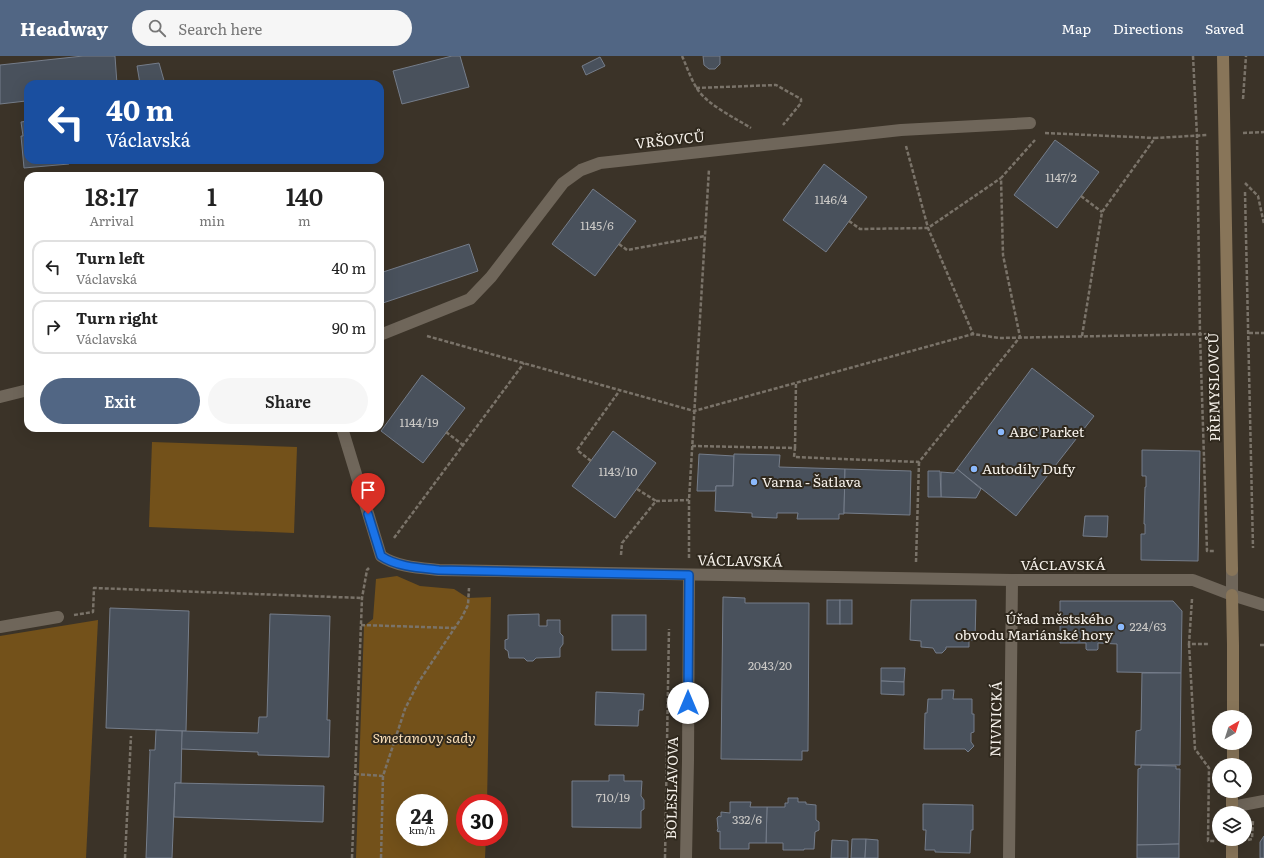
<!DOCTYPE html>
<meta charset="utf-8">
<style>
body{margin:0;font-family:Literata,serif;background:#f6f6f6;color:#222;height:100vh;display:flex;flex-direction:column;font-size:15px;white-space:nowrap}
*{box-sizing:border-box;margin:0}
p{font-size:13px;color:#767676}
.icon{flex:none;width:22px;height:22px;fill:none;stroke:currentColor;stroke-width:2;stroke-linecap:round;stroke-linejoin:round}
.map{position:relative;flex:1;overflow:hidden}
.panel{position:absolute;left:24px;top:116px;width:360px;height:260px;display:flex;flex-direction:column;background:#fff;border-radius:12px;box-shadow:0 4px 16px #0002}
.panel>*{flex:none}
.hud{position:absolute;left:24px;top:24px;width:360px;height:84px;border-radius:12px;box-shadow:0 4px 16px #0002;background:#1a4fa0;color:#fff;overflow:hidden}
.needle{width:26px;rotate:39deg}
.buttons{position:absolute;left:1212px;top:654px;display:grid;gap:8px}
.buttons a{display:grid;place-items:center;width:40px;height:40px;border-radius:50%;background:#fff;box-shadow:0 4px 16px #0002;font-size:20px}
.speed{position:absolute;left:396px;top:738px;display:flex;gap:8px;font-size:20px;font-weight:700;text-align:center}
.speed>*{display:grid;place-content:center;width:52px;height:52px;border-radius:50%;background:#fff;box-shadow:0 4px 16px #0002;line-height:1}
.speed small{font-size:10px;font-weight:400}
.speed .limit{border:6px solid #d22;background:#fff;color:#111}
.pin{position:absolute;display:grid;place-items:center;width:34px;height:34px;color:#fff;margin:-41px -17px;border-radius:50% 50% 50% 0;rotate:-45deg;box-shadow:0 0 4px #0007}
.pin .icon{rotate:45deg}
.me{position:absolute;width:44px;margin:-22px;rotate:0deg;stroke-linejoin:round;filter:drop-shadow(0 0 3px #0008)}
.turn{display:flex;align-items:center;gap:14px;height:84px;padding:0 16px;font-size:18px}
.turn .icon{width:52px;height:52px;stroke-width:2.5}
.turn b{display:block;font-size:28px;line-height:34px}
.eta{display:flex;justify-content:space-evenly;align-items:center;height:68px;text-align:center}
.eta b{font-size:24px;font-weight:600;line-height:28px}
.button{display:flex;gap:8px;margin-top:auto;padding:8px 16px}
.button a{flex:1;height:46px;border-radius:24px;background:#516684;color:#fff;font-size:16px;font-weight:600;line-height:46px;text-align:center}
.button a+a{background:#f6f6f6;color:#222}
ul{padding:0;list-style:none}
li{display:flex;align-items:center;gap:12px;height:54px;margin:0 8px 6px;padding:0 8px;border:2px solid #e0e0e0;border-radius:12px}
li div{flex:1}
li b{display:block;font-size:15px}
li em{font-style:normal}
header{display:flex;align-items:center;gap:24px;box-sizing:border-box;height:56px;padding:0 20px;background:#516684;color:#fff}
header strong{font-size:19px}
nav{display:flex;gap:22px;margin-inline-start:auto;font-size:14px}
.search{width:280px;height:36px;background:#f6f6f6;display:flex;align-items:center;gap:10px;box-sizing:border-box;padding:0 14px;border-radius:22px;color:#767676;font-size:15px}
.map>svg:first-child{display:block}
.green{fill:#73511a;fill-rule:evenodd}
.building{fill:#49515c;stroke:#757d8a}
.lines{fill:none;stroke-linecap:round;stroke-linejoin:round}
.path{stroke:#7a7369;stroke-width:2.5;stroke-dasharray:4 2;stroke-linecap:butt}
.street{stroke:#6f665a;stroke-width:12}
.secondary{stroke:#887559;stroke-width:12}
.route-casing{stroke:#114b97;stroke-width:10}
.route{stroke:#1a73e8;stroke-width:7}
.poi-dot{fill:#8bb9fc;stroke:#30291e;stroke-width:1.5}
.labels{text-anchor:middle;stroke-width:4;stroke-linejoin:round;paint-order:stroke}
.number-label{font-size:12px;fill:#cbc9c6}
.street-label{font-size:14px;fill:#f6f1ea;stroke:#30291e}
.poi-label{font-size:14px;fill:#f6f1ea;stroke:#30291e;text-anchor:start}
.park-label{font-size:14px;font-style:italic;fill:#fbdfb8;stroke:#30291e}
</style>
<header>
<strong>Headway</strong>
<div class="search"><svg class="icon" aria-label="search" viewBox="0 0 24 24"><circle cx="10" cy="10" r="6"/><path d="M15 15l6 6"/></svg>Search here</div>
<nav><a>Map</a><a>Directions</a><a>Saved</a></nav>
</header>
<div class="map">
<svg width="1264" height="802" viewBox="0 0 1264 802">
<rect width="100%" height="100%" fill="#3b3328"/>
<g class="green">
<polygon points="152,386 297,391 294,477 149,471"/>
<path d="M397,520L420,530L454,533L468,542L491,541L487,747H465V781H486L485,802H356L364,570L373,563L376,523ZM405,747H439V781H405Z"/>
<polygon points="98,564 86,802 0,802 0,580"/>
</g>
<g class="building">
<polygon points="83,0 115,0 117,28 28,28 28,55 27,55 26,45 0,48 0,9"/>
<polygon points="452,0 460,0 469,31 402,48 393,15"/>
<polygon points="703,0 720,0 720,8 715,13 709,13 704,9"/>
<polygon points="600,1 605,10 586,19 582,10"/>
<polygon points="159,7 165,28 140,28 137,10"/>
<polygon points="28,65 28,104 69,104 69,108 24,112 21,80 23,80 21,66"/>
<polygon points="1055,84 1099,116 1057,172 1014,139"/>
<polygon points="824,108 867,141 826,196 783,164"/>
<polygon points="593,133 636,165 595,220 552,188"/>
<polygon points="469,188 478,215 380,248 380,217"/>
<polygon points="1032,312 1094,360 1016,460 957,413"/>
<polygon points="422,319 465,352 423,407 381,375"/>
<polygon points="613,375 656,407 615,462 572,430"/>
<polygon points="1142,394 1200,395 1198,505 1141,504 1141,478 1145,478 1145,468 1144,468 1145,431 1146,431 1146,420 1142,420"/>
<polygon points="699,398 734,400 733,430 716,430 715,435 697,435"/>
<polygon points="734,398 780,399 779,411 845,413 844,458 839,458 839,463 797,463 798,457 777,457 777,462 752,461 752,457 715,455 716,430 733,430"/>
<polygon points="845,413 911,415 910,459 844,457"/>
<polygon points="957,413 981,433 976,442 941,441 941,416 954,417"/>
<polygon points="928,415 940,415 941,441 928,441"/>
<polygon points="1085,460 1108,460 1107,481 1083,480"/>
<polygon points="723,541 745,542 745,547 809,547 808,695 802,695 802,704 721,703"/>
<rect x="827" y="544" width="13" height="24"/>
<rect x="840" y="544" width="12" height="24"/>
<polygon points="911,544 976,544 975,584 969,584 969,591 946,591 946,593 942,597 936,597 933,592 921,591 921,585 910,584"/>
<polygon points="1060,545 1173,545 1182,555 1181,617 1117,616 1117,588 1098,587 1098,593 1097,594 1087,594 1086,593 1086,587 1060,587"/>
<polygon points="110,552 189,555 186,675 106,672"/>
<polygon points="270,558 330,560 327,664 330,664 329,701 258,699 258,696 181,693 182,675 258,677 259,661 267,661"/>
<polygon points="539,558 539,570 547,570 547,564 560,564 560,577 563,580 563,588 560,592 560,601 536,602 533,605 527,605 524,602 509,602 508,595 505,593 505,584 508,583 508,559"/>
<rect x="612" y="559" width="34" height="35"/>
<polygon points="881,612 905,612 904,626 881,625"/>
<polygon points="1142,617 1181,617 1180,709 1135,709 1136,675 1141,674"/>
<polygon points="881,625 904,626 904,639 881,638"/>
<polygon points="942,634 954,634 953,643 972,643 972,658 974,658 974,676 971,677 971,686 974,690 968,696 965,693 924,693 925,657 927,657 928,643 942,643"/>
<polygon points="596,636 644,638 643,654 639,654 638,670 595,669"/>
<polygon points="156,674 182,675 181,727 175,727 172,802 146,802 150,695 149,694 155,694"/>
<polygon points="1141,709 1176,710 1176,713 1180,713 1179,788 1137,789 1138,713 1141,712"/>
<polygon points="609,719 624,719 624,725 642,725 641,740 644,744 644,753 641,755 641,772 572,771 572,725 609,725"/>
<polygon points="175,727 324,730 323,766 174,761"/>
<polygon points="788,742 798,742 798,746 806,746 806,748 816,749 816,764 819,766 819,774 815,776 814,793 804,793 804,794 783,794 783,787 766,787 767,751 785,751 785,747 788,747"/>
<polygon points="730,746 751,746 750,751 767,751 766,787 749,787 749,793 720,793 720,775 718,776 717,774 718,773 717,762 719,760 721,761 721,756 730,757"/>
<polygon points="923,748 973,749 973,774 971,774 970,797 935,796 935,794 925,794 926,774 923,774"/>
<polygon points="1264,780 1264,802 1260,802 1260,786"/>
<polygon points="852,783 866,783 865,802 851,802"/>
<polygon points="866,783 878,784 878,802 865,802"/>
<polygon points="832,784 848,785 848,802 831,802"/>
<polygon points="1179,788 1179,802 1137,802 1137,789"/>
</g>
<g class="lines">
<g class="path">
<path d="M682,0C687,11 691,24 698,34C708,49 735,62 751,72"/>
<polyline points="1193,0 1197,80 1200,278 1207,495 1215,495"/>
<polyline points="696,32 776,29 801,43 801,47 783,69"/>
<polyline points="1243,43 1246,0"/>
<polyline points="1045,77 1155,82"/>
<polyline points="1243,77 1264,76"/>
<polyline points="906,90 928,172 973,278"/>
<polyline points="1245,127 1258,140 1264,168"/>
<polyline points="1245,136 1253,492"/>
<polyline points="1081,140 1102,156"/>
<polyline points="849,165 860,173 928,172 1001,122"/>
<polyline points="619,188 627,194 705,180"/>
<polyline points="1249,277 1264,277"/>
<polyline points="427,280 694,355 973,278 999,282 1211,278"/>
<polyline points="1082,280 1102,156 1155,82 1208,79"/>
<polyline points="446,376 463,389"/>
<polyline points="692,390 795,392 794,401 919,406 1020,281 1003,199 1001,122 1035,84"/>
<polyline points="795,392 796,326"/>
<polyline points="591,405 577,394 620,334"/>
<polyline points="637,433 656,445"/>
<polyline points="394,482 524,307"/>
<polyline points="621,499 622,487 656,445 689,444"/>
<polyline points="689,502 689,444 709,113"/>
<polyline points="916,506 919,406"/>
<polyline points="1192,543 1189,588 1208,588"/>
<polyline points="74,559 93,556 94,532 362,542"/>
<polyline points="361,569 454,572"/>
<polyline points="1189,588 1195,693 1209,712 1208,785 1215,785"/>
<polyline points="1260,589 1264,589"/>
<polyline points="355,718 383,720"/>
<polyline points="1248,784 1252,783 1253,764"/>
<polyline points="125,802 131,680"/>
<polyline points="352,802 362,542 367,514 369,512"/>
<polyline points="381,802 383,720 405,653 418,627 462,561 468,549 469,532"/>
<polyline points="665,802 669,573"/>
</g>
<g class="street">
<polyline points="380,279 470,243 491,221 563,127 581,114 600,107 901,74 1030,67"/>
<polyline points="0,341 28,334"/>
<path d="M342,372L381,500C397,511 420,512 439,514L1012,524H1193L1232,539L1264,549"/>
<polyline points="1232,539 1232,514"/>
<polyline points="0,571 58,561"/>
<polyline points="1232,751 1264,745"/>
<polyline points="686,802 688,705 689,519"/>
<polyline points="1009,802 1012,524"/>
</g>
<g class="secondary">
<polyline points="1223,0 1232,514"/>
<polyline points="1232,539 1233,589 1233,661"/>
<polyline points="1233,709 1233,687"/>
<polyline points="1232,757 1232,735"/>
<polyline points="1232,802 1232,783"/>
</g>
</g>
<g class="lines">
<defs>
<path id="route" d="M368,458L381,500C397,511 420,512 439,514L689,519L688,647"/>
</defs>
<use href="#route" class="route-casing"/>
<use href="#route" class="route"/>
</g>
<g class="poi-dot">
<circle cx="1001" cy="376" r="4"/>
<circle cx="974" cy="413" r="4"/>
<circle cx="754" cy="426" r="4"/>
<circle cx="1121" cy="571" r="4"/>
</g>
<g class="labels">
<g class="number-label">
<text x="1061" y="126">1147/2</text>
<text x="831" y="148">1146/4</text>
<text x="597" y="174">1145/6</text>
<text x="419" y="371">1144/19</text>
<text x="618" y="420">1143/10</text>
<text x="1148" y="575">224/63</text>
<text x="770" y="614">2043/20</text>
<text x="613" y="746">710/19</text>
<text x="747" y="768">332/6</text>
</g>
<g class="street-label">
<text transform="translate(670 84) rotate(-6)" y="5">VRŠOVCŮ</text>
<text transform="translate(1214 331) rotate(-91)" y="5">PŘEMYSLOVCŮ</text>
<text transform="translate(740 505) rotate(1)" y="5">VÁCLAVSKÁ</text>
<text x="1063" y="514">VÁCLAVSKÁ</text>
<text transform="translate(996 663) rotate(-89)" y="5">NIVNICKÁ</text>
<text transform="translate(672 732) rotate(-89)" y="5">BOLESLAVOVA</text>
</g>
<g class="poi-label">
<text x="1009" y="381">ABC Parket</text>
<text x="982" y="418">Autodíly Dufy</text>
<text x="762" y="431">Varna - Šatlava</text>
<text x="1113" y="568" text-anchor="end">Úřad městského<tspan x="1113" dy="16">obvodu Mariánské hory</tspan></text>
</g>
<g class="park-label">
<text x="424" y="687">Smetanovy sady</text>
</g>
</g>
</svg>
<div class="buttons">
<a><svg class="needle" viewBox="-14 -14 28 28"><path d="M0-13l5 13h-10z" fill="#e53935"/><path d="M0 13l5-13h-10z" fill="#767676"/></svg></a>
<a><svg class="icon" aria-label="search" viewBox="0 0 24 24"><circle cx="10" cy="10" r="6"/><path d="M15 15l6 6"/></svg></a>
<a><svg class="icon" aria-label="layers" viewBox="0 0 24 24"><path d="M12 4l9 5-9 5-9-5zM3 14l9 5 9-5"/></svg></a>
</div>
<div class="speed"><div>24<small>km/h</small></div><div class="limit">30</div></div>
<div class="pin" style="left:368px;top:458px;background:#d93025"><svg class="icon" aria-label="arrive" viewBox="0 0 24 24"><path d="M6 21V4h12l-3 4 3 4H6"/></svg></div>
<svg class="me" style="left:688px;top:647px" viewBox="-20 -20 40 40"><circle r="19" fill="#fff"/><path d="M0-13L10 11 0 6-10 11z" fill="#1a73e8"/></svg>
<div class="hud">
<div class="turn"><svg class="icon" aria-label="left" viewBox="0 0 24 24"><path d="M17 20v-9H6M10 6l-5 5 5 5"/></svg><div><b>40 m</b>Václavská</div></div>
</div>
<section class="panel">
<div class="eta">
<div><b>18:17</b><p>Arrival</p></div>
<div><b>1</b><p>min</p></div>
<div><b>140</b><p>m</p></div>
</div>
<ul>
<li><svg class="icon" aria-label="left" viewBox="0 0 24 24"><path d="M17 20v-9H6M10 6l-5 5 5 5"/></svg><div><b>Turn left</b><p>Václavská</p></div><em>40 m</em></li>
<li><svg class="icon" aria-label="right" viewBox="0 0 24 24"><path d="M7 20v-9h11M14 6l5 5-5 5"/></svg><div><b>Turn right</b><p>Václavská</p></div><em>90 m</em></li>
</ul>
<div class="button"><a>Exit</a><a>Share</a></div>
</section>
</div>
